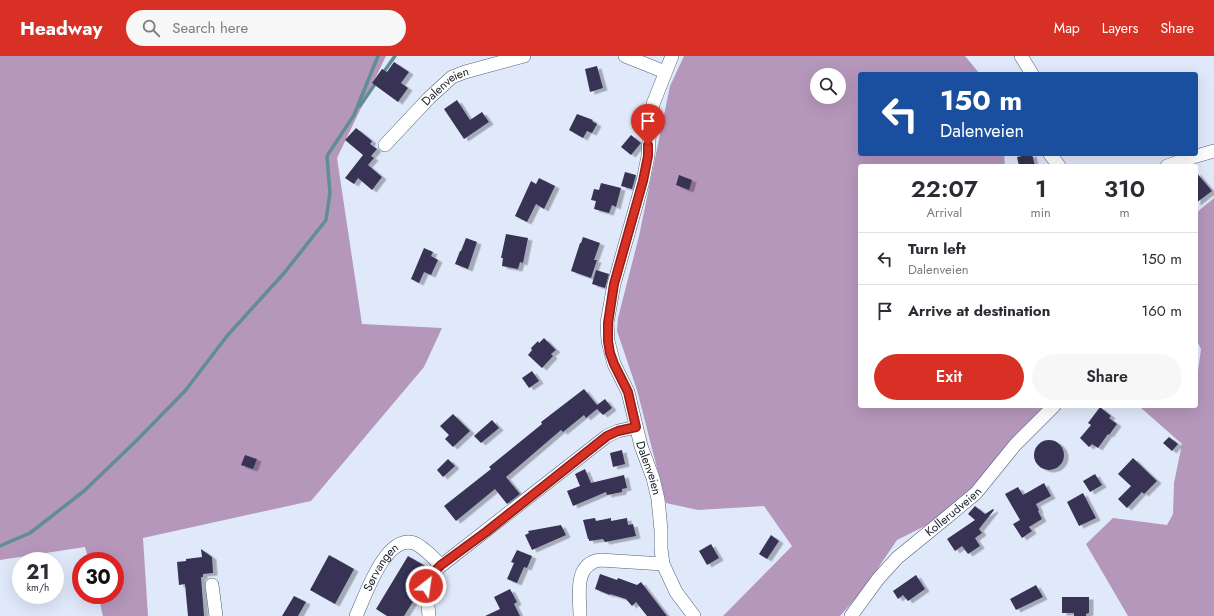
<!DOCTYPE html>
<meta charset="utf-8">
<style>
body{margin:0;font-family:Jost,sans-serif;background:#f7f7f7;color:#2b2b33;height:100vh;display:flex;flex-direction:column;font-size:15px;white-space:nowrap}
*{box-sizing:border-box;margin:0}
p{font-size:13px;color:#7c7c81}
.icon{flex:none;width:22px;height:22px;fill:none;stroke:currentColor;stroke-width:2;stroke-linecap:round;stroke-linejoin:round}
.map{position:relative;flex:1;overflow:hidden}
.details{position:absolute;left:858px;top:108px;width:340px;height:244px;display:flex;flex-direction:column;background:#fff;border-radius:4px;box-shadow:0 4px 16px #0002}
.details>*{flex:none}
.hud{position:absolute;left:858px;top:16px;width:340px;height:84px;border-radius:4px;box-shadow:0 4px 16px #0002;background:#1a4fa0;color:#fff;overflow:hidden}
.buttons{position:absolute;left:810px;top:12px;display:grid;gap:8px}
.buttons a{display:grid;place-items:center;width:36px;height:36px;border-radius:50%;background:#fff;box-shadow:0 4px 16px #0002;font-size:20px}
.speed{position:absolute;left:12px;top:496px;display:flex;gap:8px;font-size:20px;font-weight:700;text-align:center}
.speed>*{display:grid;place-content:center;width:52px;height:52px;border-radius:50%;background:#fff;box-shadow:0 4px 16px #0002;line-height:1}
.speed small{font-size:10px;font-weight:400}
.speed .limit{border:6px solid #d22;background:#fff;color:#111}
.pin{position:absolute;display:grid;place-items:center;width:34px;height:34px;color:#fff;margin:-41px -17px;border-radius:50% 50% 50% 0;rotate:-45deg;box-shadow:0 0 4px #0007}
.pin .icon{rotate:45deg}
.me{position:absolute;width:44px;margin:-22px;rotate:30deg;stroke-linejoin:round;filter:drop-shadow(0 0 3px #0008)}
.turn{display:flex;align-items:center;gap:14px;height:84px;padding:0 16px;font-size:18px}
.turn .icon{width:52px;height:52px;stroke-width:2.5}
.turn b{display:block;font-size:28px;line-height:34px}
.eta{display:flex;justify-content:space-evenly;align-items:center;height:68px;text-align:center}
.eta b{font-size:24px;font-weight:600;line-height:28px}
.primary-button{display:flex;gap:8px;margin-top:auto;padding:8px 16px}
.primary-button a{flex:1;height:46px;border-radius:24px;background:#d93025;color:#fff;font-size:16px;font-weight:600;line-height:46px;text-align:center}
.primary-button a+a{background:#f7f7f7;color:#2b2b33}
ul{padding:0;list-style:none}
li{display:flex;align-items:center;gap:12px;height:52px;padding:0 16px;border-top:1px solid #e1e1e2}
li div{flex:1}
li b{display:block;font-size:15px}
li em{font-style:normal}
header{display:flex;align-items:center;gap:24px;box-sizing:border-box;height:56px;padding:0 20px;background:#d93025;color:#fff}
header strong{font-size:19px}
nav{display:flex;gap:22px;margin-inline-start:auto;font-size:14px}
.search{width:280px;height:36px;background:#f7f7f7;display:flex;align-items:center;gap:10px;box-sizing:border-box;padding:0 14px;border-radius:22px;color:#7c7c81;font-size:15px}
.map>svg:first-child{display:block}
.forest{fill:#b597bb;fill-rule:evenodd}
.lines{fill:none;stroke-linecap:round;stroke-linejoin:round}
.stream{stroke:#618d94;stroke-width:3.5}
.building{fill:#383255;filter:url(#shadow)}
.minor-casing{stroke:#536078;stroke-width:14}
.minor{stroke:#fff;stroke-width:13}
.route-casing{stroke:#8d1f18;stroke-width:10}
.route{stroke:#d93025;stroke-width:7}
.labels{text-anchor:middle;stroke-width:4;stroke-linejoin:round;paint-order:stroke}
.street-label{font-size:12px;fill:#1a202a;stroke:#e0e9fa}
</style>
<header>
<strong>Headway</strong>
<div class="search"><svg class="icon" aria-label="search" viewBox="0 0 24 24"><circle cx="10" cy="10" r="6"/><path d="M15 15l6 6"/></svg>Search here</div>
<nav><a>Map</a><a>Layers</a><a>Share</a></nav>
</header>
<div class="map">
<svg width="1214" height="560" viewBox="0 0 1214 560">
<defs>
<filter id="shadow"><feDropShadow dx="4.5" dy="2.5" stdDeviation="0" flood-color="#0004"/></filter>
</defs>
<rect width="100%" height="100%" fill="#e0e9fa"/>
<g class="forest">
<polygon points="0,0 386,0 337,102 362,268 442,272 424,311 311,445 143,482 148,560 103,560 98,539 115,539 115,505 89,505 85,491 0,504"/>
<path d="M684,0H965L980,18H860V98H1004L1005,110H860V350H1053L968,436L927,469L897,484L863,534L840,560H723L792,490L764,450L698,454L666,447L637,334L617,275L618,262L639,180L670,30ZM817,19H839V41H817Z"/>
<polygon points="1214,142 1214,560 1128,560 1086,488 1113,462 1167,469 1173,458 1174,427 1182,388 1140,351 1140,350 1196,350 1196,316 1198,315 1201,293 1196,283 1196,157"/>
</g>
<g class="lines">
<g class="stream">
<polyline points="383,17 395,0"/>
<polyline points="360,50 377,25"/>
<polyline points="0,490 30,477 84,435 136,385 185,335 227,280 285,216 326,164 330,137 327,100 354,59 378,0"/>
</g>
</g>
<g class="building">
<polygon points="394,6 409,16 401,27 408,32 398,46 372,27 382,13 387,16"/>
<polygon points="597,10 603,32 590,36 585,13"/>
<polygon points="457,44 470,64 482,56 489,66 464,83 444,53"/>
<polygon points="577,58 593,64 592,65 597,68 592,77 587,75 583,82 569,74"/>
<polygon points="356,72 372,85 370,88 377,93 371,100 374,102 368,109 382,121 372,134 358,122 354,128 345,122 363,99 345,84"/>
<polygon points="631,79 641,87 631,99 621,91"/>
<polygon points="1032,98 1035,110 1019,110 1017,101"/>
<polygon points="625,116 636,119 632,133 621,130"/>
<polygon points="1196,116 1212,135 1196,147"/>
<polygon points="679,119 692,124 689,134 676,129"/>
<polygon points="539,122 555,130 544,153 536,148 527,166 515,160 531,125 536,128"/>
<polygon points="601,127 621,132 616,151 612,149 609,157 594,153 596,145 591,144 594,133 599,134"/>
<polygon points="506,178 528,182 523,207 520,206 518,213 502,210 503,202 501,202"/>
<polygon points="583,181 600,187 594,204 597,204 591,222 571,215 580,187 581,187"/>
<polygon points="466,182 477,186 468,213 455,208 460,195 461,195"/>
<polygon points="424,192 433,196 431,200 438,204 431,219 424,216 419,227 411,223"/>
<polygon points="596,214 609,218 605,232 592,228"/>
<polygon points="544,282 556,294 551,298 553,300 542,312 528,299 532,294 531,292 538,285 539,287"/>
<polygon points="532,315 539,325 529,332 522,322"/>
<polygon points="584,333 597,349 605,343 612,352 603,359 597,353 586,362 584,359 563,376 561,374 506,421 520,438 507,448 495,433 456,465 444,450 491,413 489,411 542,368 541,366"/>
<polygon points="1100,351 1111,360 1109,362 1117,368 1109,379 1108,378 1098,392 1092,388 1089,391 1080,382 1091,369 1088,367"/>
<polygon points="453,358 470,375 453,391 445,383 449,379 440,370"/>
<polygon points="492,364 499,372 481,387 474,380"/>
<polygon points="1169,381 1178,388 1172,395 1163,387"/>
<circle cx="1049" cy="399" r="15"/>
<polygon points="622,394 625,408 613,411 610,397"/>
<polygon points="245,399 257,403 253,413 241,409"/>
<polygon points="1133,402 1157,425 1144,438 1142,436 1127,452 1118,443 1131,430 1118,418"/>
<polygon points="448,403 455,410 443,421 437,414"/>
<polygon points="585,413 591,427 624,419 627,432 622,433 622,436 607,439 606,436 573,450 567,435 580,430 575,418"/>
<polygon points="1095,418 1102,429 1090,436 1083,425"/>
<polygon points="1044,427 1051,440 1036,448 1039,454 1038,455 1042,463 1029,471 1032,475 1022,482 1013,468 1020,464 1005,438 1018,431 1023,439"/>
<polygon points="1083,437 1096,462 1079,470 1067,446"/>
<polygon points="975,450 985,458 993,453 994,454 979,473 982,477 975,482 980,490 968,498 962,490 955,495 947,483 975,464 968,458"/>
<polygon points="595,462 596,465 611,462 611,465 627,462 628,469 633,468 636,480 605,486 603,483 589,485 589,483 588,483 583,464"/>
<polygon points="561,469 566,479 532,494 525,479 529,477 528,475"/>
<polygon points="771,479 779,485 767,503 759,498"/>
<polygon points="711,488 719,502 707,509 699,495"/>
<polygon points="201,493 212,501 213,517 203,518 203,521 201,521 204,560 188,560 185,528 179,529 177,506 186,505 186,503 202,501"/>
<polygon points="517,494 532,500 527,512 524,511 517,527 507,523 514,507 511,506"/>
<polygon points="329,499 354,513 335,548 310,534"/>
<polygon points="408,500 427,511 415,530 418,532 419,536 404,560 387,560 376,553"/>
<polygon points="600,518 617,524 618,522 637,529 641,526 667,560 647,560 636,546 632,550 626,543 610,538 610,539 595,533"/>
<polygon points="916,519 925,533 908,545 903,539 898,543 893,535"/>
<polygon points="1036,529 1043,541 1016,554 1010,543"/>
<polygon points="510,533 517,546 514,548 520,560 485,560 500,553 494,541"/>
<polygon points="294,540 306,546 298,560 282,560"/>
<polygon points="1062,541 1089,541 1089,557 1086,558 1086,560 1074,560 1074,557 1062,557"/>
</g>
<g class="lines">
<defs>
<g id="minor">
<polyline points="625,0 665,16"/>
<path id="s1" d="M672,0L653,48L650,68L648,100L643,125L614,228L607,267L608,285L614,308L628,336L641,390L653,422L658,443L661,474V493L663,508L676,536L694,560"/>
<polyline points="1021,0 1032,18"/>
<path id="s2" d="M385,89L429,42L452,21L465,16L524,0"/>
<polyline points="1050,98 1059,110"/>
<polyline points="1167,110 1193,101 1214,95"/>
<polyline points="212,529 216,560"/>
<path id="s3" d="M356,560C365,541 385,478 414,487C423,490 434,503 441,509"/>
<polyline points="429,560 426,530 429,522 433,516 607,380 618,375 636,371"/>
<path d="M580,560C580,540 573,508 600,504L663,508"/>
<path id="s4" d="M851,560L878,523L897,502L946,462L976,437L1015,389L1054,350"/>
</g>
</defs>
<use href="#minor" class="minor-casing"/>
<use href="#minor" class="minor"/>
</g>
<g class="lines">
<defs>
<polyline id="route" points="426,530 429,522 434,516 441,509 486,476 607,380 618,375 636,371 628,336 614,308 610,297 608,285 608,267 614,228 643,125 648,100 648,89"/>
</defs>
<use href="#route" class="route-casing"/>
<use href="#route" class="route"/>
</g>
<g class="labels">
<g class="street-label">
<text dy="4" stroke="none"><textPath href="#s2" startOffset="85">Dalenveien</textPath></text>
<text dy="4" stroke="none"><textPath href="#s1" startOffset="428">Dalenveien</textPath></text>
<text dy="4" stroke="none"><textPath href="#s4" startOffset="147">Kollerudveien</textPath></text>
<text dy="4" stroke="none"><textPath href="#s3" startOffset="55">Sørvangen</textPath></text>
</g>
</g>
</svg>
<div class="buttons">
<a><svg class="icon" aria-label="search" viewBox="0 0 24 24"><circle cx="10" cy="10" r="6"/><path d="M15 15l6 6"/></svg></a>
</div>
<div class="speed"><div>21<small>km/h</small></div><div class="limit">30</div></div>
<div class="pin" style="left:648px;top:89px;background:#d93025"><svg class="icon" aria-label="arrive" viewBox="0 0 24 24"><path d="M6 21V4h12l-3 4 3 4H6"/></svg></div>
<svg class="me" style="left:426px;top:530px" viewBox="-20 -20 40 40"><circle r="17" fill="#d93025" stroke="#fff" stroke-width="3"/><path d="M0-11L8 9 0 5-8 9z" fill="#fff"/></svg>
<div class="hud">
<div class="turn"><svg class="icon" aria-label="left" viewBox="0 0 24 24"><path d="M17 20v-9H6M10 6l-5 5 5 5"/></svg><div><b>150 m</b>Dalenveien</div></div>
</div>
<section class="details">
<div class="eta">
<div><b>22:07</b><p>Arrival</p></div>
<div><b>1</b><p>min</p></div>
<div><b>310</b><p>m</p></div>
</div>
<ul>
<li><svg class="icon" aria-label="left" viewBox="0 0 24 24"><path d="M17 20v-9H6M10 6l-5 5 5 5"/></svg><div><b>Turn left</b><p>Dalenveien</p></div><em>150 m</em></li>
<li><svg class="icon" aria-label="arrive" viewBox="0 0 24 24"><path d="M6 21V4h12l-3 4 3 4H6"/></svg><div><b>Arrive at destination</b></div><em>160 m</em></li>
</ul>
<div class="primary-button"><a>Exit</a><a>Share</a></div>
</section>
</div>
